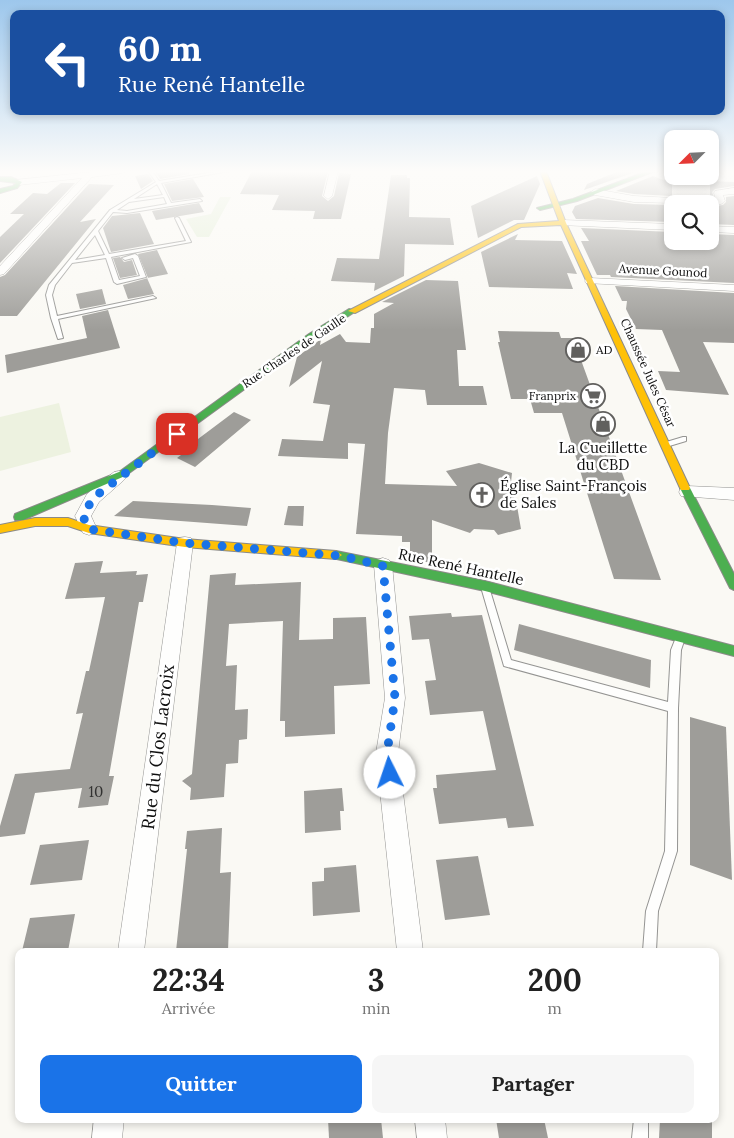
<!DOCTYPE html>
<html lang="fr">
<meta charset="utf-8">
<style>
body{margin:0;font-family:Lora,serif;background:#f6f6f6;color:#222;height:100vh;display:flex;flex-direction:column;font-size:19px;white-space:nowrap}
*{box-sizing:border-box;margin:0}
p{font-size:16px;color:#767676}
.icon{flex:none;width:28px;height:28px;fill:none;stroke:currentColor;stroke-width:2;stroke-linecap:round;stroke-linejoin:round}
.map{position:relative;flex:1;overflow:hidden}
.side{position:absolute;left:15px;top:948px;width:704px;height:175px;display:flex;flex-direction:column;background:#fff;border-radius:10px;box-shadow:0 2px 8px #0003}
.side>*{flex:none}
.top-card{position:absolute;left:10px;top:10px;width:715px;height:105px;border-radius:10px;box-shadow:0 2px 8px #0003;background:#1a4fa0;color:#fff;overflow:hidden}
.needle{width:32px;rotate:246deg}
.buttons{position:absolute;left:664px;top:130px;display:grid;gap:10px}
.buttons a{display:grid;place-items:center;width:55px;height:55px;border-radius:10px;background:#fff;box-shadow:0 2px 8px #0003;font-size:25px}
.pin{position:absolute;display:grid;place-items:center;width:42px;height:42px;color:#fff;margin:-21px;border-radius:10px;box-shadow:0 2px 8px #0006}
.me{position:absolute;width:55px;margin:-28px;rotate:356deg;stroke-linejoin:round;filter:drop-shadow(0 0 4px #0008)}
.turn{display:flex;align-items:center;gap:18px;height:105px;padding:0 25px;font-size:22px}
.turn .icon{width:65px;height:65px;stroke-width:2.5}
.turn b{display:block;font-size:35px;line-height:42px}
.eta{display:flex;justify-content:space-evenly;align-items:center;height:85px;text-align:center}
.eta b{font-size:30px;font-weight:700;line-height:35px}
.action{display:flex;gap:10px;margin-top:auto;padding:10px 25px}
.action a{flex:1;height:58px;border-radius:10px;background:#1a73e8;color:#fff;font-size:20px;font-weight:700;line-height:58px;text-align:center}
.action a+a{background:#f6f6f6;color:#222}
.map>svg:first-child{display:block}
.green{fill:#e3eed6}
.pitch{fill:#edf2e0}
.building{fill:#9e9d99}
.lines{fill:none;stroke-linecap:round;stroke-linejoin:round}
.lane-casing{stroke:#949492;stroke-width:2}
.street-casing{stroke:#949492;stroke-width:1}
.fast-casing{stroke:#8b8a88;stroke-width:2}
.slow-casing{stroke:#8b8a88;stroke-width:2}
.lane{fill:#fefefd;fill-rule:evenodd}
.street{fill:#fefefd;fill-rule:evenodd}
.fast{fill:#4caf50;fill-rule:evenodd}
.slow{fill:#ffc107;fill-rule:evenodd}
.route{stroke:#1a73e8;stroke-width:9;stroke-dasharray:0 16.2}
.labels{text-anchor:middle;stroke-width:5;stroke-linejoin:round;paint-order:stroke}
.far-street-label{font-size:12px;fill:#0e0e0e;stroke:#fff}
.far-poi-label{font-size:12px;fill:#0e0e0e;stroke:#fff;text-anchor:start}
.poi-label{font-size:15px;fill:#0e0e0e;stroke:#fff}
.street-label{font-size:15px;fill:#0e0e0e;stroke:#fff}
.near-number-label{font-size:15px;fill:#323231}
.near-street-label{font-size:18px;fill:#0e0e0e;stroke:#fff}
</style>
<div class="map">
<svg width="734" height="1138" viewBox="0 0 734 1138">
<rect width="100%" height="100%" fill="#faf9f4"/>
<polygon class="green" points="220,197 231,197 209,237 197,237 186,219 211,214"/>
<polygon class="pitch" points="59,403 71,452 0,471 0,417"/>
<g class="building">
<polygon points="173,171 187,171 189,174 160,179 156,173"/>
<polygon points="252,171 328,171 322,196 328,201 334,196 339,173 351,174 341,219 313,219 315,211 272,210 279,195 240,194"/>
<polygon points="619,171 638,171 584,190 587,184"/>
<polygon points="148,174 153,181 141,189 135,176"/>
<polygon points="391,175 407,175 407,178 410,178 409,217 450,218 454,245 405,244 404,276 374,291 375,283 331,281 337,258 379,259"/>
<polygon points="537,176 540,184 524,220 514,220 478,238 471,206"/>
<polygon points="653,176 672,183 672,196 634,194 616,191"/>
<polygon points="193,179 204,197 172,201 164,184"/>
<polygon points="710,181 734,182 734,186 715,189 712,192 714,198 710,198"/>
<polygon points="61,183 75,183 0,263 0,237 24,214 10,214 33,193 47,194"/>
<polygon points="89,184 114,185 80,222 96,219 17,316 0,316 0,277 5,275"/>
<polygon points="734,196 734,225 710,224 710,207 723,205 726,202 726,197"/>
<polygon points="598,198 634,204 672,205 672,222 576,219 572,212 575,206"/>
<polygon points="199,203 204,212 156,220 152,211"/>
<polygon points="140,213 154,244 111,252 103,228 112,216"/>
<polygon points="581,228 672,232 672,241 710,241 710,234 734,235 734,283 611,277 610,275 597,275 581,241 589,241"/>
<polygon points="518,234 515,240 562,241 577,274 567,273 573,289 489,287 481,252"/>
<polygon points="157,250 168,274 147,278 154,294 128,299 123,285 148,278 138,254"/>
<polygon points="120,257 124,262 132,260 137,275 120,278 113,258"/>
<polygon points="426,280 458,281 466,350 457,350 459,386 483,386 487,405 427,405 425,390 394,388 388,433 385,484 457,486 446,471 479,463 512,473 510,492 516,500 521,529 498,535 494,530 474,529 470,533 432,520 432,563 410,559 410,542 402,542 402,536 356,534 365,444 348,443 348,459 278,456 282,439 323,441 330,405 313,403 322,361 289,387 297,357 321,339 320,345 340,334 346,342 370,343 371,328 374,328 374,314 394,303 382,302"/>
<polygon points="615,286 734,293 734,343 703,342 729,395 666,390 658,371 680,372 662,330 636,329 626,309 627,301 622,301"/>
<polygon points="102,289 106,304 80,309 76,294"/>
<polygon points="108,310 120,348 7,373 5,355 87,338 82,316"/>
<polygon points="498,331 559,332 561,338 573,338 661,580 614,579 562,413 534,413 530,399 511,399 498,342 500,342"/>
<polygon points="234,412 251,420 195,467 177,458 197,443 194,442"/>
<polygon points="133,501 212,505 251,508 247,526 114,516"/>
<polygon points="288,506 304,506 303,526 284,525"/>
<polygon points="103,561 100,573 137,571 136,575 148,574 143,602 139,602 116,736 109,776 114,776 108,805 78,808 82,788 35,793 25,834 0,837 0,826 15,774 70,769 83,713 76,714 86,671 89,671 105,597 65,599 75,563"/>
<polygon points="236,573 235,585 301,582 299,640 333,639 333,618 366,617 370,684 334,686 335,734 285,737 285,721 280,721 283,621 229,624 226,666 237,665 235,710 248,709 247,739 239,740 238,763 226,764 224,797 190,800 191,788 182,781 192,774 210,575"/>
<polygon points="451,613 452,617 482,615 534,826 508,828 506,818 439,824 433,788 437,788 436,775 496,770 483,711 430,715 425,681 436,680 429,639 412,640 409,616"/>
<polygon points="519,624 651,660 650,688 514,650"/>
<polygon points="690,717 726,727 732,880 690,865"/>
<polygon points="342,788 344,811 340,811 341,830 305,833 304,791"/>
<polygon points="222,828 220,873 231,872 228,951 176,951 187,849 185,849 187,831"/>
<polygon points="89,840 82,880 30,885 40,845"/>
<polygon points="478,856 490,915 445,920 436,860"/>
<polygon points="356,865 360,912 313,916 312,882 324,881 324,868"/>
<polygon points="75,914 68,951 22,951 30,918"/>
<polygon points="328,1119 381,1119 383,1138 329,1138"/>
<polygon points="496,1119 544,1119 548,1138 499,1138"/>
<polygon points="660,1119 712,1119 712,1138 659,1138"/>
</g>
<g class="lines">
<defs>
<g id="lane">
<path d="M148,171H152L159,181L221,171H229L161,183L171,203L200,199L202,201L127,213L113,212L98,231L109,254L186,241L175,218L177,217L179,218L191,242L111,257L119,280L140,276L133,258L125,260L122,258L135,254L138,256L146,277L117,284L114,282L106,258L72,263L55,285L52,295L57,316L153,296L156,298L58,319L63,338L58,339L51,318L46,295L49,285L110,210L156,182ZM157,184L163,195L134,199ZM164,197L167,204L127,211L117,210L129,202ZM95,235L105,255L75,260Z"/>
<polygon points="683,437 686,437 686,441 666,447 662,445 663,443"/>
<polygon points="485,583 488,584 489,587 511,660 668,702 671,650 677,635 680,634 683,635 685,638 681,650 678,708 677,851 658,911 656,951 643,951 646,911 665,851 668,711 504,666 481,587 482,584"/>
<polygon points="634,1119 648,1119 648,1138 632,1138"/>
</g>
<g id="street">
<polygon points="102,171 127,171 123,173 92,177 4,274 0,275 0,266 82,178 19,185 16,184 16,180"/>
<polygon points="330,171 338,171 332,196 328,199 324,196"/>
<path d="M734,188V194L723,195L725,201C722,205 715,206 710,205V204L634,202L595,195L591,192L595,189L634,196L714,200H716L714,193L715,191Z"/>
<polygon points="563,220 672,224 672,230 560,225 560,221"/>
<polygon points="710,226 734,227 734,233 710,232"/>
<polygon points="590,278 734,285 734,291 586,283 585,281 586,279"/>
<polygon points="119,471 124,472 127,476 124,480 99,502 91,516 97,529 95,533 89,535 83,533 75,516 87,494 114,472"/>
<polygon points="687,486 734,488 734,500 681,496 679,492 681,488"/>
<polygon points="185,537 191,538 193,543 144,951 118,951 177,543 179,538"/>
<polygon points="383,558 389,560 392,565 405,698 398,753 423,951 397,951 376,753 385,698 374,565 377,560"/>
<polygon points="94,1119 124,1119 122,1138 92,1138"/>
<polygon points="415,1119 445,1119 447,1138 417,1138"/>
</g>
<g id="fast">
<polygon points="648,171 655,171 577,201 540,210 537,208 573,199"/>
<polygon points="0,177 11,177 22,182 17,188 0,193 0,189 13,186 16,183 0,181"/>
<polygon points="349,309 356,311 315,338 125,476 23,520 15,520 14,517 15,514 119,472 309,334"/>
<polygon points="685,484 690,488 734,574 734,590 730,588 680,488"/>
<polygon points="336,551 485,581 734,646 734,656 485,591 332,558 330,555 332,552"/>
</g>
<g id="slow">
<polygon points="540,171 546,171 566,223 690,488 689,490 681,490 680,488 561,225 521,227 355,313 348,311 518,224 559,221"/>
<polygon points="35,518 68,518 89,525 185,539 336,551 342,555 336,559 185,547 89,533 68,526 35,526 0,533 0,525"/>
</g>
</defs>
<use href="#lane" class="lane-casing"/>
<use href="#street" class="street-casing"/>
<use href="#fast" class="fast-casing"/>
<use href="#slow" class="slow-casing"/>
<use href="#lane" class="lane"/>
<use href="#street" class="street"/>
<use href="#fast" class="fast"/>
<use href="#slow" class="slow"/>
</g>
<linearGradient id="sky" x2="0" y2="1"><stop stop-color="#9dc7ec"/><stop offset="0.52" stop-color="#fdfcfa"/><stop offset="1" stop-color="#fdfcfa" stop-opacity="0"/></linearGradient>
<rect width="734" height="330" fill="url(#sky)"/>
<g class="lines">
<polyline class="route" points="177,434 93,498 83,516 88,529 185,543 342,556 383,566 395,698 387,753 390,773"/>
</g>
<defs>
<symbol id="shop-ring" viewBox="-11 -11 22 22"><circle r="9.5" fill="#fff" stroke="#61605e" stroke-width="1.5"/><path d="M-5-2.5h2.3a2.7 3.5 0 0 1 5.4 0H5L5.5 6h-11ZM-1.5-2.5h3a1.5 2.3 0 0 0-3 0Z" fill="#61605e"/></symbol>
<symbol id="supermarket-ring" viewBox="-11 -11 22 22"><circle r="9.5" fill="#fff" stroke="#61605e" stroke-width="1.5"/><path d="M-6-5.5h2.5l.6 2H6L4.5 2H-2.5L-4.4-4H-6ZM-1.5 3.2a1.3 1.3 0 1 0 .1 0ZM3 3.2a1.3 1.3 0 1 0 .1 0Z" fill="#61605e"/></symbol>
<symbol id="church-ring" viewBox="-11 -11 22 22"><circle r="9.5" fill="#fff" stroke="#61605e" stroke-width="1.5"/><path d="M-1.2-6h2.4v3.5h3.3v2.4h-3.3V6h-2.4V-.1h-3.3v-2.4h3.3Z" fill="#61605e"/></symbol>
</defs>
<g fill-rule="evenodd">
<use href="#shop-ring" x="564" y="336" width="28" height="28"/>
<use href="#supermarket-ring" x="579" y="382" width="28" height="28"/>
<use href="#shop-ring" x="589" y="410" width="28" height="28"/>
<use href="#church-ring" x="468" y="481" width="28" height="28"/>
</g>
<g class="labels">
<g class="far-street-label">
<text transform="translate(663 271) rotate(3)" y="4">Avenue Gounod</text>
<text transform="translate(294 351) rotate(-34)" y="4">Rue Charles de Gaulle</text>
<text transform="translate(648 373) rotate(66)" y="4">Chaussée Jules César</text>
</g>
<g class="far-poi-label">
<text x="596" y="354">AD</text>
<text x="576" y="400" text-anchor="end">Franprix</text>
</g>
<g class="poi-label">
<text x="603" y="453">La Cueillette<tspan x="603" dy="17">du CBD</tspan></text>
<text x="500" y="491" text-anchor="start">Église Saint-François<tspan x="500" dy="17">de Sales</tspan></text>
</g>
<g class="street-label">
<text transform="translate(461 567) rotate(12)" y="5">Rue René Hantelle</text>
</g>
<g class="near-number-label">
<text x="96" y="797">10</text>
</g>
<g class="near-street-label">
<text transform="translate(158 747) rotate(-83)" y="6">Rue du Clos Lacroix</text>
</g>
</g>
</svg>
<div class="buttons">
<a><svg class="needle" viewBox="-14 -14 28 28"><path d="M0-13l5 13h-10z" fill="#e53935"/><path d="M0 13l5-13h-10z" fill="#767676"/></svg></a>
<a><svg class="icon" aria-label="search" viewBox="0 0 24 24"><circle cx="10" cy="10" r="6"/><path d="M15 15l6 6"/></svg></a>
</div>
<div class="pin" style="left:177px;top:434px;background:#d93025"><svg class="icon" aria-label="arrive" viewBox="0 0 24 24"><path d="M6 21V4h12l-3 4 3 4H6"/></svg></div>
<svg class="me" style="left:390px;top:773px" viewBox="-20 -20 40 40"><circle r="19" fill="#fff"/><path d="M0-13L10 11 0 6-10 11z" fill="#1a73e8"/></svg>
<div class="top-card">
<div class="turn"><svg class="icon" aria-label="left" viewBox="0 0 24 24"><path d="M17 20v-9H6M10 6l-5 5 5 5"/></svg><div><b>60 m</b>Rue René Hantelle</div></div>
</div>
<section class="side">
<div class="eta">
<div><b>22:34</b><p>Arrivée</p></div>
<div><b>3</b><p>min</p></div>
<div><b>200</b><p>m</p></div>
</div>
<div class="action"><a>Quitter</a><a>Partager</a></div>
</section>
</div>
